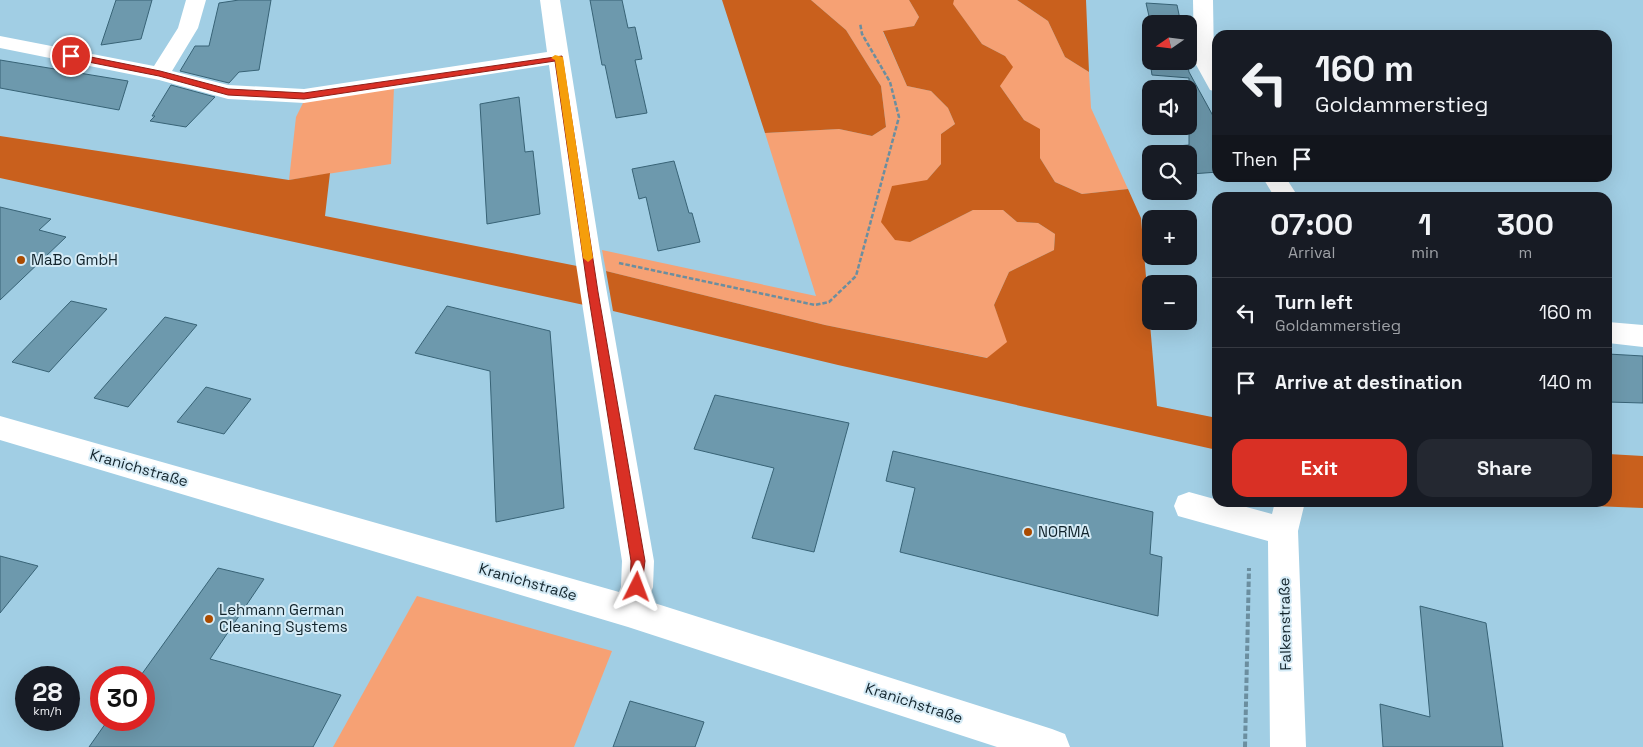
<!DOCTYPE html>
<meta charset="utf-8">
<style>
body{margin:0;font-family:"Space Grotesk",sans-serif;background:#242831;color:#f1f3f6;height:100vh;display:flex;flex-direction:column;font-size:19px;white-space:nowrap}
*{box-sizing:border-box;margin:0}
p{font-size:16px;color:#9ea1a6}
.icon{flex:none;width:28px;height:28px;fill:none;stroke:currentColor;stroke-width:2;stroke-linecap:round;stroke-linejoin:round}
.map{position:relative;flex:1;overflow:hidden}
.panel{position:absolute;left:1212px;top:192px;width:400px;height:315px;display:flex;flex-direction:column;background:#171b24;border-radius:15px;box-shadow:0 5px 20px #0002}
.panel>*{flex:none}
.banner{position:absolute;left:1212px;top:30px;width:400px;height:152px;border-radius:15px;box-shadow:0 5px 20px #0002;background:#171b24;color:#f1f3f6;overflow:hidden}
.needle{width:32px;rotate:256deg}
.tools{position:absolute;left:1142px;top:15px;display:grid;gap:10px}
.tools a{display:grid;place-items:center;width:55px;height:55px;border-radius:10px;background:#171b24;box-shadow:0 5px 20px #0002;font-size:25px}
.speed{position:absolute;left:15px;top:666px;display:flex;gap:10px;font-size:25px;font-weight:700;text-align:center}
.speed>*{display:grid;place-content:center;width:65px;height:65px;border-radius:50%;background:#171b24;box-shadow:0 5px 20px #0002;line-height:1}
.speed small{font-size:12px;font-weight:400}
.speed .limit{border:8px solid #d22;background:#fff;color:#111}
.pin{position:absolute;display:grid;place-items:center;width:42px;height:42px;color:#fff;margin:-21px;border:2px solid #fff;border-radius:50%;box-shadow:0 1px 5px #0007}
.me{position:absolute;width:55px;margin:-28px;rotate:3deg;stroke-linejoin:round;filter:drop-shadow(0 0 4px #0008)}
.turn{display:flex;align-items:center;gap:18px;height:105px;padding:0 20px;font-size:22px}
.turn .icon{width:65px;height:65px;stroke-width:2.5}
.turn b{display:block;font-size:35px;line-height:42px}
.then{display:flex;align-items:center;height:48px;padding:0 20px;background:#0003;gap:10px;font-size:19px}
.eta{display:flex;justify-content:space-evenly;align-items:center;height:85px;text-align:center}
.eta b{font-size:30px;font-weight:800;line-height:35px}
.action{display:flex;gap:10px;margin-top:auto;padding:10px 20px}
.action a{flex:1;height:58px;border-radius:15px;background:#d93025;color:#fff;font-size:20px;font-weight:800;line-height:58px;text-align:center}
.action a+a{background:#242831;color:#f1f3f6}
ul{padding:0;list-style:none}
li{display:flex;align-items:center;gap:15px;height:70px;padding:0 20px;border-top:1px solid #363941}
li div{flex:1}
li b{display:block;font-size:19px}
li em{font-style:normal}
.map>svg:first-child{display:block}
.green{fill:#f6a174}
.forest{fill:#c9601d}
.building{fill:#6d99ad;stroke:#386376}
.lines{fill:none;stroke-linecap:round;stroke-linejoin:round}
.path-far1{stroke:#6b8e9f;stroke-width:2.5;stroke-dasharray:4.5 2;stroke-linecap:butt}
.path{stroke:#6b8e9f;stroke-width:4;stroke-dasharray:5.5 2.5;stroke-linecap:butt}
.minor{fill:#fff;fill-rule:evenodd}
.route{fill:#d93025;stroke:#8d1f18}
.slow{fill:#f59e0b}
.poi-dot{fill:#ab4b00;stroke:#d5ebf6;stroke-width:2}
.labels{text-anchor:middle;stroke-width:4;stroke-linejoin:round;paint-order:stroke}
.poi-label{font-size:15px;fill:#11232b;stroke:#d5ebf6;text-anchor:start}
.street-label{font-size:15px;fill:#11232b;stroke:#d5ebf6}
</style>
<div class="map">
<svg width="1643" height="747" viewBox="0 0 1643 747">
<rect width="100%" height="100%" fill="#a1cee4"/>
<g class="green">
<polygon points="811,0 909,0 919,17 914,26 883,32 907,86 931,91 948,108 955,124 941,134 941,164 927,180 910,242 973,210 1003,210 1017,222 1038,223 1055,234 1054,250 1009,272 994,305 1008,342 988,358 825,325 606,271 602,250 816,296 765,133 839,129 872,136 886,127 881,86 846,30"/>
<polygon points="954,0 1017,0 1048,21 1065,57 1089,72 1091,108 1128,189 1082,194 1055,182 1040,158 1040,130 1024,120 1000,86 1005,56 982,44 952,3"/>
<polygon points="394,87 391,164 289,180 296,117 304,101"/>
<polygon points="417,596 612,651 574,747 333,747"/>
</g>
<g class="forest">
<polygon points="722,0 811,0 846,30 881,86 886,127 872,136 839,129 765,133"/>
<polygon points="909,0 954,0 953,4 982,44 1005,56 1013,67 1000,86 1024,120 1040,129 1040,158 1055,182 1082,194 1128,189 1141,218 1157,406 1217,418 1217,450 838,365 613,311 606,271 825,325 987,358 1007,342 994,305 1009,272 1054,250 1055,234 1038,223 1017,222 1003,210 973,210 910,242 895,240 881,222 892,186 927,180 941,164 941,134 955,124 948,108 931,91 907,86 883,31 914,26 919,17"/>
<polygon points="1017,0 1086,0 1089,72 1065,57 1048,21"/>
<polygon points="0,136 289,180 330,173 325,216 577,266 584,305 0,178"/>
<polygon points="1608,454 1643,456 1643,508 1516,503 1608,502"/>
</g>
<g class="building">
<polygon points="116,0 152,0 141,39 101,45"/>
<polygon points="239,0 271,0 259,70 239,72 229,83 180,71 195,46 209,46 219,3"/>
<polygon points="590,0 622,0 628,28 635,27 642,59 635,60 647,113 616,118 605,65 602,65"/>
<polygon points="1146,3 1177,5 1181,24 1151,25"/>
<polygon points="1148,49 1151,49 1151,61 1187,61 1189,72 1218,125 1218,172 1191,174 1189,170 1189,154 1181,154 1177,146 1189,145 1189,78 1152,75"/>
<polygon points="0,60 128,81 119,110 0,88"/>
<polygon points="171,85 215,97 186,127 150,121 155,116 152,116"/>
<polygon points="519,97 525,152 533,151 540,214 487,224 480,104"/>
<polygon points="674,161 689,213 692,213 700,242 658,251 646,197 639,199 632,169"/>
<polygon points="0,207 51,219 39,230 66,237 0,300"/>
<polygon points="71,301 107,309 49,372 12,362"/>
<polygon points="447,306 550,331 564,508 496,522 490,371 415,353"/>
<polygon points="165,317 197,325 128,407 94,398"/>
<polygon points="1608,354 1643,356 1643,403 1608,402"/>
<polygon points="206,387 251,399 224,434 177,422"/>
<polygon points="715,395 849,423 814,552 752,538 774,468 694,449"/>
<polygon points="893,451 1153,512 1150,554 1162,557 1158,616 900,552 915,488 886,481"/>
<polygon points="0,556 38,566 0,613"/>
<polygon points="218,568 264,579 210,659 341,695 313,747 89,747 108,720 144,720 144,678 139,678"/>
<polygon points="1420,606 1486,623 1503,747 1383,747 1380,704 1430,717"/>
<polygon points="630,701 704,722 695,747 613,747"/>
</g>
<g class="lines">
<polyline class="path-far1" points="619,263 815,305 829,302 856,276 899,117 890,82 862,34 860,23"/>
<polyline class="path" points="1245,747 1249,568"/>
<g class="minor">
<polygon points="186,0 206,0 198,28 172,71 228,85 304,89 547,52 540,0 560,0 602,264 654,561 653,587 648,601 1052,729 1065,734 1070,747 997,747 628,627 0,440 0,416 619,592 621,587 622,561 576,264 549,65 304,103 228,99 159,80 0,48 0,36 154,66 178,28"/>
<polygon points="1193,0 1213,0 1214,61 1218,66 1218,92 1210,90 1194,61"/>
<polygon points="1263,178 1286,178 1299,198 1275,198"/>
<polygon points="1608,322 1643,325 1643,347 1608,343"/>
<polygon points="1189,492 1218,500 1218,502 1228,502 1272,514 1275,502 1305,502 1298,531 1306,747 1270,747 1268,541 1178,516 1174,506 1178,496"/>
</g>
</g>
<polygon class="route" points="71,53 160,71 228,89 304,93 562,56 598,292 645,561 641,592 637,594 632,592 630,587 631,561 588,292 555,61 304,99 228,95 159,76 68,58 67,56"/>
<polygon class="slow" points="555,55 563,57 593,258 588,262 583,258 555,60 551,58"/>
<g class="poi-dot">
<circle cx="21" cy="260" r="5"/>
<circle cx="1028" cy="532" r="5"/>
<circle cx="209" cy="619" r="5"/>
</g>
<g class="labels">
<g class="poi-label">
<text x="31" y="265">MaBo GmbH</text>
<text x="1038" y="537">NORMA</text>
<text x="219" y="615">Lehmann German<tspan x="219" dy="17">Cleaning Systems</tspan></text>
</g>
<g class="street-label">
<text transform="translate(139 468) rotate(16)" y="5">Kranichstraße</text>
<text transform="translate(528 582) rotate(16)" y="5">Kranichstraße</text>
<text transform="translate(1285 624) rotate(-91)" y="5">Falkenstraße</text>
<text transform="translate(914 703) rotate(18)" y="5">Kranichstraße</text>
</g>
</g>
</svg>
<div class="tools">
<a><svg class="needle" viewBox="-14 -14 28 28"><path d="M0-13l5 13h-10z" fill="#e53935"/><path d="M0 13l5-13h-10z" fill="#9ea1a6"/></svg></a>
<a><svg class="icon" aria-label="sound" viewBox="0 0 24 24"><path d="M4 9h4l5-4v14l-5-4H4zM17 9q2 3 0 6"/></svg></a>
<a><svg class="icon" aria-label="search" viewBox="0 0 24 24"><circle cx="10" cy="10" r="6"/><path d="M15 15l6 6"/></svg></a>
<a>+</a>
<a>−</a>
</div>
<div class="speed"><div>28<small>km/h</small></div><div class="limit">30</div></div>
<div class="pin" style="left:71px;top:56px;background:#d93025"><svg class="icon" aria-label="arrive" viewBox="0 0 24 24"><path d="M6 21V4h12l-3 4 3 4H6"/></svg></div>
<svg class="me" style="left:637px;top:587px" viewBox="-20 -20 40 40"><path d="M0-17L14 15 0 8-14 15z" fill="#d93025" stroke="#fff" stroke-width="4"/></svg>
<div class="banner">
<div class="turn"><svg class="icon" aria-label="left" viewBox="0 0 24 24"><path d="M17 20v-9H6M10 6l-5 5 5 5"/></svg><div><b>160 m</b>Goldammerstieg</div></div>
<div class="then">Then<svg class="icon" aria-label="arrive" viewBox="0 0 24 24"><path d="M6 21V4h12l-3 4 3 4H6"/></svg></div>
</div>
<section class="panel">
<div class="eta">
<div><b>07:00</b><p>Arrival</p></div>
<div><b>1</b><p>min</p></div>
<div><b>300</b><p>m</p></div>
</div>
<ul>
<li><svg class="icon" aria-label="left" viewBox="0 0 24 24"><path d="M17 20v-9H6M10 6l-5 5 5 5"/></svg><div><b>Turn left</b><p>Goldammerstieg</p></div><em>160 m</em></li>
<li><svg class="icon" aria-label="arrive" viewBox="0 0 24 24"><path d="M6 21V4h12l-3 4 3 4H6"/></svg><div><b>Arrive at destination</b></div><em>140 m</em></li>
</ul>
<div class="action"><a>Exit</a><a>Share</a></div>
</section>
</div>
